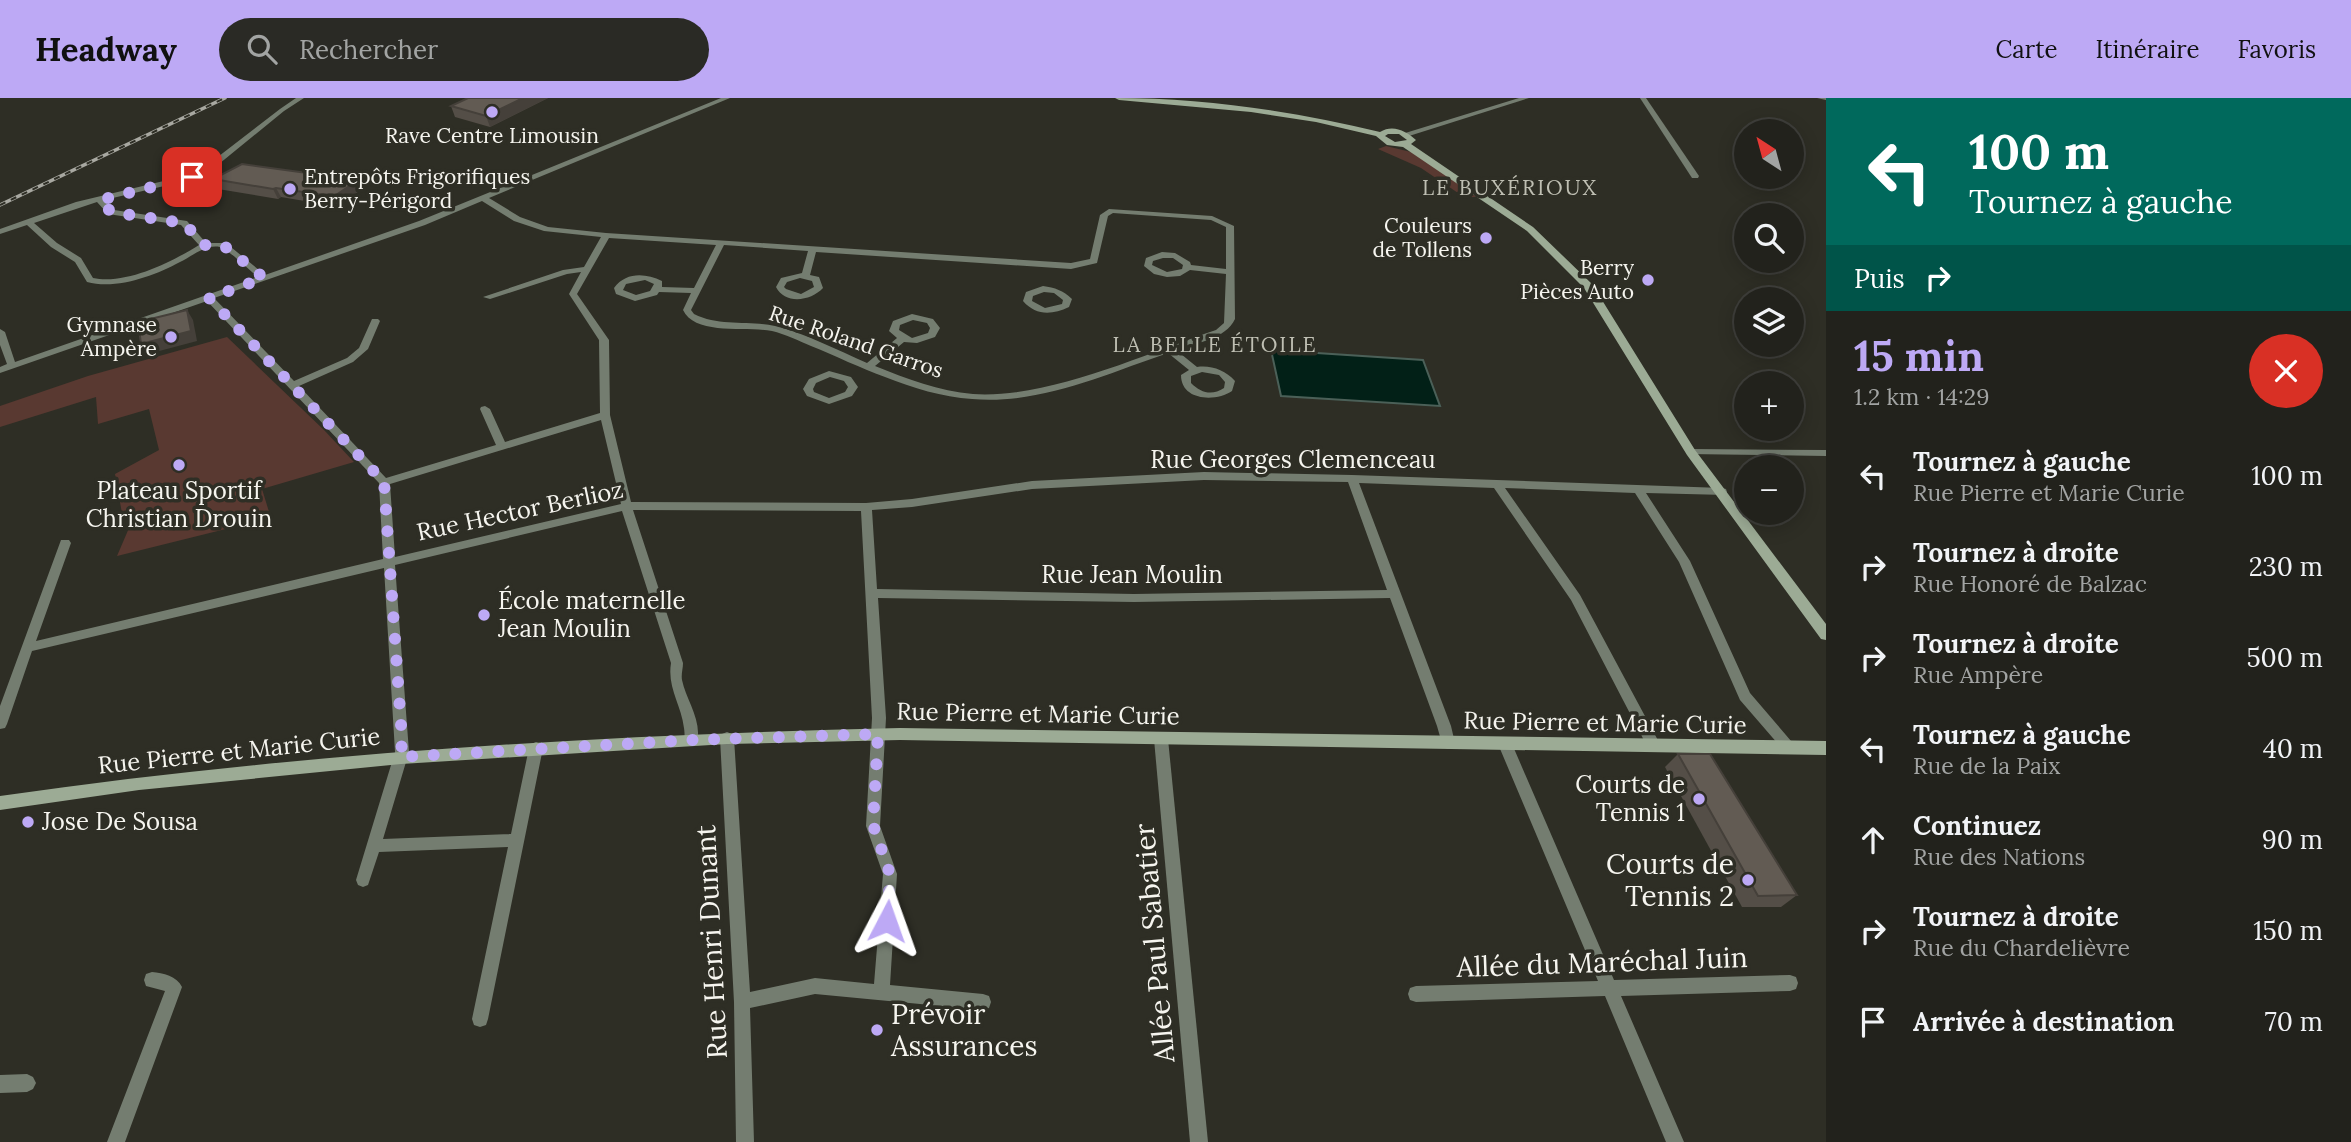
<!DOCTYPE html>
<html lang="fr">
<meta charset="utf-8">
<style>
body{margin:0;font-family:Lora,serif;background:#2a2a25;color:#f1f3f6;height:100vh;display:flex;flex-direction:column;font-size:26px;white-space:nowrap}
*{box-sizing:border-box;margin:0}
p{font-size:23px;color:#a2a4a3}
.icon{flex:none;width:38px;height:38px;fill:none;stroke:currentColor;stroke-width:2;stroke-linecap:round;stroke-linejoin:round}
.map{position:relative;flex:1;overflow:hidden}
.sheet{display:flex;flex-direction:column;background:#22221c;width:525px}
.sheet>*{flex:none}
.banner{background:#00695c;color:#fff;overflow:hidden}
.needle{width:46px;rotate:324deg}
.fabs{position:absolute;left:1734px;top:21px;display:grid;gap:14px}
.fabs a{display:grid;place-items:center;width:70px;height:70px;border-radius:50%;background:#22221c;box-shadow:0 4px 18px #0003,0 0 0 2px #3f3f3b;font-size:35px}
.pin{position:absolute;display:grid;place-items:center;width:60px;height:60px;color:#fff;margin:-30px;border-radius:14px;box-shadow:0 4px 10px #0006}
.me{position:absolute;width:77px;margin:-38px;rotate:4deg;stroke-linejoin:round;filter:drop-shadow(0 0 5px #0008)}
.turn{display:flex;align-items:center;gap:24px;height:147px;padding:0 28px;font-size:32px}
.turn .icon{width:91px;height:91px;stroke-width:2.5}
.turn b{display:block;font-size:49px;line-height:60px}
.then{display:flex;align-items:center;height:66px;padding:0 28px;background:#0003;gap:14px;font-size:26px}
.round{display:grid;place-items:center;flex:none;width:74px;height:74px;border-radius:37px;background:#2a2a25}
.head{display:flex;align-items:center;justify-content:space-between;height:119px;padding:0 28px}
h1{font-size:42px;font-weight:700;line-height:52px;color:#bda9f5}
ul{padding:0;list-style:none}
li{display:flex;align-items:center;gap:21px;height:91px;padding:0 28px}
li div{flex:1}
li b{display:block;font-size:26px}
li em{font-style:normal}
header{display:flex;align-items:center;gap:42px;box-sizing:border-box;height:98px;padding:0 35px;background:#bda9f5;color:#111}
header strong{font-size:33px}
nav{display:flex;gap:38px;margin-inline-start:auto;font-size:24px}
.search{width:490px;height:63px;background:#2a2a25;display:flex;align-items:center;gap:18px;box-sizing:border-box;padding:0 24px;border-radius:38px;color:#a2a4a3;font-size:26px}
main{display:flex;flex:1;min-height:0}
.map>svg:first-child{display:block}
.green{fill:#593931}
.water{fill:#022017;stroke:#4b6058;stroke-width:2}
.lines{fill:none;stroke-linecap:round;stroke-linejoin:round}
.street{fill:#747d70;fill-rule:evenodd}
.secondary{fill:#9cab95;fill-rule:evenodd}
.rail-casing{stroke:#a8a8a1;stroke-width:3.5}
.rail{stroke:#2e2e25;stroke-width:2;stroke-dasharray:6;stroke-linecap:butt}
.wall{fill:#544e47}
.shaded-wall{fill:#45403a}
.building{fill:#625b53;stroke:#45403a;stroke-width:2}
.route{stroke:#bda9f5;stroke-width:12;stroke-dasharray:0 21.6}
.poi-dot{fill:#bda9f5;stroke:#2e2e25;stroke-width:2.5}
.labels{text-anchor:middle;stroke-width:7;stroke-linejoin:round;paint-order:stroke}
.far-poi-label{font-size:21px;fill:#f6f5ef;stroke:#2e2e25;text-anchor:end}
.far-neighbourhood-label{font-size:21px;letter-spacing:2px;fill:#bfbfb3;stroke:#2e2e25}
.far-street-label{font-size:21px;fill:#f6f5ef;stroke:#2e2e25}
.street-label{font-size:24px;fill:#f6f5ef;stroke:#2e2e25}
.poi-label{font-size:24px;fill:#f6f5ef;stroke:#2e2e25;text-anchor:start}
.near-poi-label{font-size:28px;fill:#f6f5ef;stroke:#2e2e25;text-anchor:end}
.near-street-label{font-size:28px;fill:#f6f5ef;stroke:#2e2e25}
</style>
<header>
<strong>Headway</strong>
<div class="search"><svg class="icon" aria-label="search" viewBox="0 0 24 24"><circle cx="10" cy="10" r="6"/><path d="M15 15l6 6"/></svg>Rechercher</div>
<nav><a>Carte</a><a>Itinéraire</a><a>Favoris</a></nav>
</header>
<main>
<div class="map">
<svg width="1826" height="1044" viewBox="0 0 1826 1044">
<rect width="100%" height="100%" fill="#2e2e25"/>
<g class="green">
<polygon points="1386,48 1411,54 1476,97 1476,99 1464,99 1421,70 1378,51"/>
<polygon points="227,239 324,332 354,364 262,391 270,417 262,419 262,422 117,458 129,430 130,419 123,421 115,376 159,352 149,311 98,326 96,299 0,329 0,308 88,278"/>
</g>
<polygon class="water" points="1271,252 1423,262 1440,308 1281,298"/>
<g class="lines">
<g class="street">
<path d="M296,0H304L284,13L203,79L104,102L114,112L187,123L206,145H226L265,177L419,123L721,0H730L489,100L520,119L548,129L606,135L1071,165L1090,161L1100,117L1109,111L1212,118L1234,128L1235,221C1226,241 1195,245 1176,252L1197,269C1211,267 1225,272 1235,283L1232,293C1216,304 1181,303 1181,277L1189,272L1168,255C1106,276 1040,307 972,301C942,299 913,290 885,279C860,270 836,258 811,248C799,243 785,236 772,233C747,228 695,238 683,212L691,195L659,194L657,197L635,203L616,196L614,190C626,174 645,175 662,183V189L694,190L716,147L609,140L577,196L609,242L610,317L631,404L866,405L912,401L1032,383L1204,374L1352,377L1722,390L1726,391L1727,394L1726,397L1646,395L1690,463L1750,595L1797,650L1795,654L1790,656L1785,654L1740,602L1679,464L1635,395L1505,390L1580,497L1661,648L1659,652L1654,654L1649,652L1571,502L1494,390L1359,385L1451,628L1455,645L1453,649L1448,651L1443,649L1437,628L1390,500L1134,504L878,500L886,620L880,728L897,776L890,887L983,896L989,898L991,904L989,910L983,912L815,896L750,910L754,1044H736L734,904L720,640L722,636L727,634L732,636L734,640L750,894L815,880L874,886L883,776L866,728L872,620L861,413L633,412L683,565C683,571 681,576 682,582C686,602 704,625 696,646L691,648L686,646C684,640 685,636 684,630C681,606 667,590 671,565L622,413L395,467L409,654L383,741L511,736L529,650L531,646L536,644L541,646L543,650L488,921L486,927L480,929L474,927L472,921L508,749L379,754L368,787L363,789L358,787L356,782L395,654L384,470L32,553L7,626L5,630L0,631V608L61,442H69L71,445L36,543L383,461L379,385L207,203L0,275V269L7,266L0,247V231L5,234L15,264L258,179C249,172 229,152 220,149C205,146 193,158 180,164C154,178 116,192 87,184L75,164L51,149L27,127L0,136V131L76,104L197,75L280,11ZM482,103L514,123L544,133L601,139L584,169L563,172L483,199L490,201L567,176L581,174L569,196L599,242L600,315L505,344L490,311L485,308L481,309L480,311L496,347L386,380L299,288L353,264L368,251L380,223L378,221H372L359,250L347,260L294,283L214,200L425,127ZM97,104L108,116L181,127L199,147C172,164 126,187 93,180L81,160L57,145L34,125ZM1113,115L1211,122L1226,129V171L1191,167L1190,164L1175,155L1162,154L1146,160L1144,168L1154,176L1167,179L1180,178L1190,172L1226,176L1224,225L1216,232C1144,256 1049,301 973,296C939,293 907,281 875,268L904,244L917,245L935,239L940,230L933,221L912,216L893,223L889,233L897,240L867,265C837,252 807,236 775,228C748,222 720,229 694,216L691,212L724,147L808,153L802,175L781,180L776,189C785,207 811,203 823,190L819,179L810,177L816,154L1071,171L1097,165L1108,118ZM1163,160H1173L1183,167L1182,171L1167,174L1152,167L1153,163ZM800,180L812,183L814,189L801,196L786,191L784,189L787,184ZM645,182L654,186L650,193L636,197L623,192L626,186ZM913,222L927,225L930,230L928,235L912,240L899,232L900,227ZM1202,274L1219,277L1225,284L1224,290C1212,298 1201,295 1191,285V278ZM601,322L621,406L395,459L390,386ZM1204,382L1348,384L1387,492L1134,496L877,491L872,412L912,409L1032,391Z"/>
<polygon points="1519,0 1529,0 1409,38 1402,36"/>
<polygon points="1640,0 1646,0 1699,78 1698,80 1692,80"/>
<polygon points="1817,0 1826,0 1826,2"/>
<path d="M1043,188C1055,190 1063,192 1072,201L1069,209C1052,217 1036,218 1023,203L1026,194ZM1044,194L1054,195L1063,202L1062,206L1045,210L1032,203L1033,198Z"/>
<path d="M829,273L851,279L858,289L852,298L829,306L807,298L803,291L809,281ZM830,279L844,283L848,289L845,294L829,300L814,294L813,291L816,285Z"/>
<polygon points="1691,351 1826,352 1826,358 1687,356 1686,354"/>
<polygon points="1161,635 1166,637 1168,641 1208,1044 1190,1044 1154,641 1156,637"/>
<polygon points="1505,640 1510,642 1512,646 1614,882 1790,877 1796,879 1798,885 1796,891 1790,893 1621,898 1684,1044 1666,1044 1605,898 1416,904 1410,902 1408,896 1410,890 1416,888 1598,883 1498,646 1500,642"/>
<path d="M152,874C163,875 177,878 182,889L125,1044H107L165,893L146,888L144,882L146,876Z"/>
<polygon points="27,976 33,979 36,985 33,991 27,994 0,995 0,977"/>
</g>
<g class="secondary">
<path d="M1115,0C1204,0 1294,13 1380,34C1393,26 1406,33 1416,42L1411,46L1533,129L1592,186L1695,352L1826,526V542L1821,541L1687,357L1584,190L1527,133L1403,49L1387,47L1376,38L1316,24L1251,14L1119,2ZM1388,36H1399L1407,42L1395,44L1385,38Z"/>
<path d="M900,630L1826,643V657L900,642L727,646L401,666L139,692L0,712V698C298,655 599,637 900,630Z"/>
</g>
<defs>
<polyline id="rail" points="0,107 225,0"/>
</defs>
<use href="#rail" class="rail-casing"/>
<use href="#rail" class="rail"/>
</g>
<g class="wall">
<polygon points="468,0 548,0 490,29 455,19 451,8"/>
<polygon points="213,81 362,91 340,106 322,106 281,99 278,101 218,91"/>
<polygon points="1678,656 1797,797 1781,809 1742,809 1665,669"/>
</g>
<g class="shaded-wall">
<polygon points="523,0 548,0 490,29 486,18"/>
<polygon points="358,82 362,91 340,106 336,97"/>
<polygon points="276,90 281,99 278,101 273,91"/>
<polygon points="187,212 193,222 197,243 148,256 141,246"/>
</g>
<g class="building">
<polygon points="468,0 523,0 486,18 451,8"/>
<polygon points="242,66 358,82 336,97 317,96 276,90 273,91 213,81"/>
<polygon points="187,212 191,233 141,246 138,224"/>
<polygon points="1678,656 1710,656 1797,797 1758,798"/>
</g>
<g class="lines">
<polyline class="route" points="192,79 100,102 111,114 184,125 204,147 223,147 264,180 209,200 384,384 402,641 401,659 691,642 878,636 873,727 890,776 887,823"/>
</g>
<g class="poi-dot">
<circle cx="492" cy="14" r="7"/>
<circle cx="290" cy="91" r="7"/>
<circle cx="1486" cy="140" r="7"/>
<circle cx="1648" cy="182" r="7"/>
<circle cx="171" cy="239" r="7"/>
<circle cx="179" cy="367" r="7"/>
<circle cx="484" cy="517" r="7"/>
<circle cx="1699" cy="701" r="7"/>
<circle cx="28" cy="724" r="7"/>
<circle cx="1748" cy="782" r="7"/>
<circle cx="877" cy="932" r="7"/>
</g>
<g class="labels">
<g class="far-poi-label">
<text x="492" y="45" text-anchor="middle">Rave Centre Limousin</text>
<text x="304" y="86" text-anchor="start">Entrepôts Frigorifiques<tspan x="304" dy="24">Berry-Périgord</tspan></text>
<text x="1472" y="135">Couleurs<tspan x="1472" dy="24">de Tollens</tspan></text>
<text x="1634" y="177">Berry<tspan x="1634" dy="24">Pièces Auto</tspan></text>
<text x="157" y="234">Gymnase<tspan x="157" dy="24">Ampère</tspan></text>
</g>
<g class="far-neighbourhood-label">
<text x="1510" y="97">LE BUXÉRIOUX</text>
<text x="1215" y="254">LA BELLE ÉTOILE</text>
</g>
<g class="far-street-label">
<text transform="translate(856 244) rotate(19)" y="7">Rue Roland Garros</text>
</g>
<g class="street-label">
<text x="1293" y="370">Rue Georges Clemenceau</text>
<text transform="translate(520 413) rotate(-12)" y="8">Rue Hector Berlioz</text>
<text x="1132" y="485">Rue Jean Moulin</text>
<text transform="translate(1038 616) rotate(1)" y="8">Rue Pierre et Marie Curie</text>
<text transform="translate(1605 625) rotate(1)" y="8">Rue Pierre et Marie Curie</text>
<text transform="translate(239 653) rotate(-6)" y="8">Rue Pierre et Marie Curie</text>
</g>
<g class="poi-label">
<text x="179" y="401" text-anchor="middle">Plateau Sportif<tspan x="179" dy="28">Christian Drouin</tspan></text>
<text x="498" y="511">École maternelle<tspan x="498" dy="28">Jean Moulin</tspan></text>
<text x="1685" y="695" text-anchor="end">Courts de<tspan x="1685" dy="28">Tennis 1</tspan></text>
<text x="42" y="732">Jose De Sousa</text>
</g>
<g class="near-poi-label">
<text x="1734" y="776">Courts de<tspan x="1734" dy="32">Tennis 2</tspan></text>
<text x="891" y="926" text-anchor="start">Prévoir<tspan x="891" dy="32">Assurances</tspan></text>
</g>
<g class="near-street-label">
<text transform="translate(711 844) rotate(-93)" y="10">Rue Henri Dunant</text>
<text transform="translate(1154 845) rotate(-95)" y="10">Allée Paul Sabatier</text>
<text transform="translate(1602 864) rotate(-2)" y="10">Allée du Maréchal Juin</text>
</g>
</g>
</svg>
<div class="fabs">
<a><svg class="needle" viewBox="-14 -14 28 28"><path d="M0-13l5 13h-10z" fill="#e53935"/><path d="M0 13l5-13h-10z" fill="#a2a4a3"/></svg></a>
<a><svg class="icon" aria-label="search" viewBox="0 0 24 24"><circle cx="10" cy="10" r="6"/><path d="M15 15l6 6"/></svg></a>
<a><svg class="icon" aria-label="layers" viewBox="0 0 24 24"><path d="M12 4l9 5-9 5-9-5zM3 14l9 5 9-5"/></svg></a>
<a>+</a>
<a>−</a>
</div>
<div class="pin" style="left:192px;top:79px;background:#d93025"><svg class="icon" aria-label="arrive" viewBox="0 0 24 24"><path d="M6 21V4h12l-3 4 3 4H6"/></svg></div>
<svg class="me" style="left:887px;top:823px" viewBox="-20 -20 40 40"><path d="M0-17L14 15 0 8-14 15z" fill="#bda9f5" stroke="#fff" stroke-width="4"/></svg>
</div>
<section class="sheet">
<div class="banner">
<div class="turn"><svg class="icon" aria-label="left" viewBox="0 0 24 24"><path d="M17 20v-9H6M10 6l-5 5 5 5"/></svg><div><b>100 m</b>Tournez à gauche</div></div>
<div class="then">Puis<svg class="icon" aria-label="right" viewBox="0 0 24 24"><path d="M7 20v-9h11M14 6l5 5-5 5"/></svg></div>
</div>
<div class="head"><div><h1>15 min</h1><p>1.2 km · 14:29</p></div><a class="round" style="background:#d93025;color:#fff"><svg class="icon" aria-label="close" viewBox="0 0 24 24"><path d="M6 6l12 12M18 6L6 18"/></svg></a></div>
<ul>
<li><svg class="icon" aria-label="left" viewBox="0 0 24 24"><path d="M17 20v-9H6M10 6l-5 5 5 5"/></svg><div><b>Tournez à gauche</b><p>Rue Pierre et Marie Curie</p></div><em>100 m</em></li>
<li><svg class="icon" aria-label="right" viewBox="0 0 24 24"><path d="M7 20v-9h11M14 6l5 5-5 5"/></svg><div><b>Tournez à droite</b><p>Rue Honoré de Balzac</p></div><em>230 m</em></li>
<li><svg class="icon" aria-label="right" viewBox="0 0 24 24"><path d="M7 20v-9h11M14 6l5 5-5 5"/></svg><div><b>Tournez à droite</b><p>Rue Ampère</p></div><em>500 m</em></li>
<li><svg class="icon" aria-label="left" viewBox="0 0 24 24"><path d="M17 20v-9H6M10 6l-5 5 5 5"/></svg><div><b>Tournez à gauche</b><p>Rue de la Paix</p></div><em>40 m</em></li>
<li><svg class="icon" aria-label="ahead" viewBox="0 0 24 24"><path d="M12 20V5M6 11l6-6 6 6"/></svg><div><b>Continuez</b><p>Rue des Nations</p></div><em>90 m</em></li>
<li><svg class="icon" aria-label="right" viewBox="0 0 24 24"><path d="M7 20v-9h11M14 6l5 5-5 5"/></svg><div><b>Tournez à droite</b><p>Rue du Chardelièvre</p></div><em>150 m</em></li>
<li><svg class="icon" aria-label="arrive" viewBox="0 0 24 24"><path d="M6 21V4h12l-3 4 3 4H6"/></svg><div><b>Arrivée à destination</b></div><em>70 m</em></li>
</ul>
</section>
</main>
